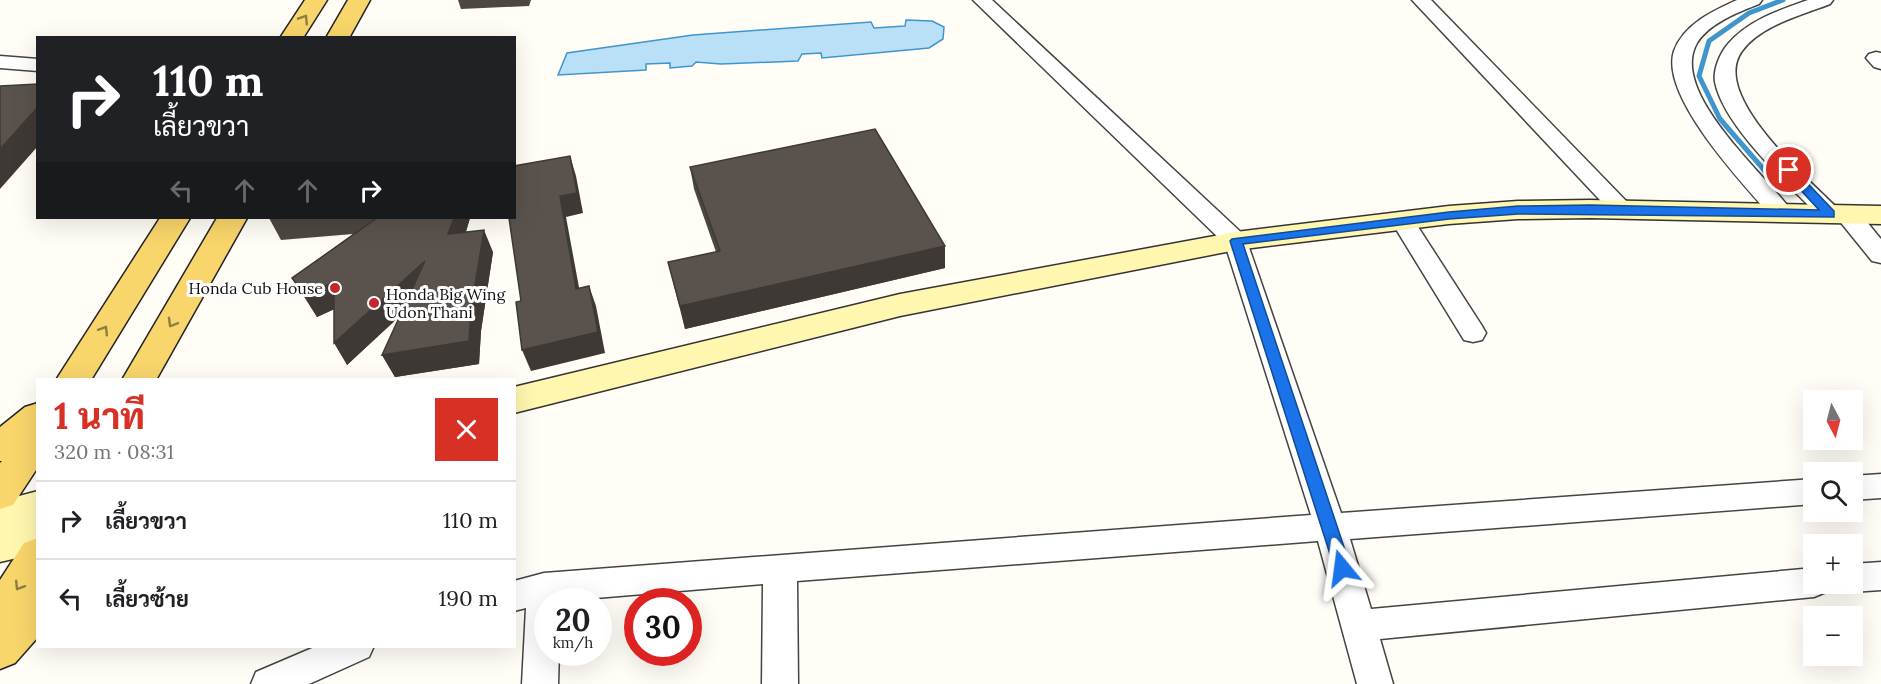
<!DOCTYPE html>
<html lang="th">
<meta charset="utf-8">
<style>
body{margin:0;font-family:Lora,Sarabun,serif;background:#f6f6f6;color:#202124;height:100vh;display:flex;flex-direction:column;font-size:22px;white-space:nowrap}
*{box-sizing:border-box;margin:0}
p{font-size:20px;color:#757577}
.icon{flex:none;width:33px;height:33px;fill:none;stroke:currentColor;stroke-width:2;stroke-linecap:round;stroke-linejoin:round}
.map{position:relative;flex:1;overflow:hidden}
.sheet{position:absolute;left:36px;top:378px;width:480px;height:270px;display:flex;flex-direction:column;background:#fff;border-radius:0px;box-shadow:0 6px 24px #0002}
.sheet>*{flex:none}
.guide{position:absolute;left:36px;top:36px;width:480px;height:183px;border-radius:0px;box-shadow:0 6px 24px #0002;background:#202124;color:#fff;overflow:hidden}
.needle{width:39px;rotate:173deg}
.buttons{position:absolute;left:1803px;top:390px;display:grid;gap:12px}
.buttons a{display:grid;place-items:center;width:60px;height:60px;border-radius:0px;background:#fff;box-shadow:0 6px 24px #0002;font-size:30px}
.speed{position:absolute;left:534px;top:588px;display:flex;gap:12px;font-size:30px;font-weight:700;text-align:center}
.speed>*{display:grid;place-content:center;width:78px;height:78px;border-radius:50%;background:#fff;box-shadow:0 6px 24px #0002;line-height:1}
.speed small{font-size:15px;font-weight:400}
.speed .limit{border:9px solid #d22;background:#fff;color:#111}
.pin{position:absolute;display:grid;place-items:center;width:51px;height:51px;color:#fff;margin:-26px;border:3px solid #fff;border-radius:50%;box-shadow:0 2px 6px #0007}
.me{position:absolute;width:66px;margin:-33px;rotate:344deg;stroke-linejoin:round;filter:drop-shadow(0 0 4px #0008)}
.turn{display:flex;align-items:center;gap:21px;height:126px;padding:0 18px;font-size:27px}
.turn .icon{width:78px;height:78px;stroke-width:2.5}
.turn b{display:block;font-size:42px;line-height:51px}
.lanes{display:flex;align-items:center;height:57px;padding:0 18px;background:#0003;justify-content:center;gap:30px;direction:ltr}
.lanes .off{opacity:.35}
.round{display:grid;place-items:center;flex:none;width:63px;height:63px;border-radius:0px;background:#f6f6f6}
.head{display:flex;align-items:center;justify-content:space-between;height:102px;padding:0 18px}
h1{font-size:36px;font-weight:800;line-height:45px;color:#d93025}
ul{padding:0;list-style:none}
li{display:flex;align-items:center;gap:18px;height:78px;padding:0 18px;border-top:2px solid #e0e0e0}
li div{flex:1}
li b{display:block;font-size:22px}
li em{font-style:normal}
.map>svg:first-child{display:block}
.water{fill:#b9e0f7;stroke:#3f96cf;stroke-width:1.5}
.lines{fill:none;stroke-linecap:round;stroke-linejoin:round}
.stream-far1{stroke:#3f96cf;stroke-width:5}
.stream{stroke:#3f96cf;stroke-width:7}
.street-casing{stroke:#444;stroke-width:3}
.secondary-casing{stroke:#333;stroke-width:3}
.primary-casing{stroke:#222;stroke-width:3}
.street{fill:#fff;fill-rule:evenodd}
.secondary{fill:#fff6b0;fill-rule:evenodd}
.primary{fill:#f9d66b;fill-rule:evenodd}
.wall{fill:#4d4742}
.shaded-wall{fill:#3f3936}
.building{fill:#5a524d;stroke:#3f3936;stroke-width:1.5}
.oneway{stroke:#917d42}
.route{fill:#1a73e8;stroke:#114b97;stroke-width:1.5}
.poi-dot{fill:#c4262e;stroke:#fff;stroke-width:2}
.labels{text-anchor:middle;stroke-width:6;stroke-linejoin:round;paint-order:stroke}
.poi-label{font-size:16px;fill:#111;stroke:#fff;text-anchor:end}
</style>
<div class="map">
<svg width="1881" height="684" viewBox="0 0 1881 684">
<rect width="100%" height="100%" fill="#fffdf5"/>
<polygon class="water" points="906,20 932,21 944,27 943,39 929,48 822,58 821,53 802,54 798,61 721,64 696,62 692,66 670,68 670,63 646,64 646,70 558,75 567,53 693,35 871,22 874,28 905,26"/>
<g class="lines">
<polyline class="stream-far1" points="1772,179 1720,119 1699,76 1709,41 1749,13 1783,0"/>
<polyline class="stream" points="1771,177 1782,190"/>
<defs>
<g id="street">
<polygon points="973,0 992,0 1245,236 1341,513 1814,479 1814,504 1350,539 1371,609 1814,568 1814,584 1830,584 1826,592 1814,597 1380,639 1393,684 1357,684 1318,541 797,581 798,684 762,684 763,584 548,602 548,652 559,652 558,684 522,684 526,608 514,611 514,581 544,573 1311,515 1225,244"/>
<polygon points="1412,0 1431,0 1630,205 1634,210 1630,215 1622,217 1614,215"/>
<path d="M1737,0H1762L1759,4C1739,12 1709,23 1697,43C1668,93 1768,176 1793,213L1789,218L1781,220L1773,218C1745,186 1659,96 1674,51C1684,24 1713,11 1737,0Z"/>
<path d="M1808,0H1833L1830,4C1802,15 1761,25 1742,51C1709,96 1810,180 1838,209C1858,204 1869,226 1881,239V263L1872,261L1838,219L1830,221L1822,219C1790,186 1724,127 1715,82C1713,70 1720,53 1728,44C1748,20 1780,10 1808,0Z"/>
<polygon points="1876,52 1881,53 1881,69 1874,67 1866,58 1869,54"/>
<polygon points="0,56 38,59 38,71 0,68"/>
<polygon points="1403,214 1411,216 1482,326 1486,333 1482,340 1473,342 1464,340 1391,221 1395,216"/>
<polygon points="1881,474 1881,498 1852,500 1852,476"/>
<polygon points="1881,562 1881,590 1852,592 1840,588 1838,584 1852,584 1852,564"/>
<polygon points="317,646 374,646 369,657 309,684 251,684 256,672"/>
</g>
<g id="secondary">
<polygon points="1590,200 1881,206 1881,224 1590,218 1518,219 1449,224 1236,250 900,316 514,413 514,387 900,294 1236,232 1449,206 1518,201"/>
<polygon points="38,491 38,553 0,562 0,501"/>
</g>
<g id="primary">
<polygon points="305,0 327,0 303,38 280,38"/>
<polygon points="348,0 370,0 349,38 326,38"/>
<polygon points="160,218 190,218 91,380 56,380"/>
<polygon points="217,218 247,218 156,380 122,380"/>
<polygon points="38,403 38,467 13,505 0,509 0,463 2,461 0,461 0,427 25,407"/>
<polygon points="38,538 38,637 15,663 0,669 0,580 24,543"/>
</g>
</defs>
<use href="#street" class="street-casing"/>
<use href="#secondary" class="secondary-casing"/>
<use href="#primary" class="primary-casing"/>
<use href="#street" class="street"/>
<use href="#secondary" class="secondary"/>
<use href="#primary" class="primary"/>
</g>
<g class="wall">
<polygon points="458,0 531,0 529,6 461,9"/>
<polygon points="690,167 945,268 685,329 668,262 716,252 694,189"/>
<polygon points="269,218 470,218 466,232 493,252 481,331 479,364 395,377 382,355 400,316 347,365 334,309 317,317 292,278 353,234 281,240"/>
</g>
<g class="shaded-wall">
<polygon points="38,107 38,146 0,189 0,149"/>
<polygon points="570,156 576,176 583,213 566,217 583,309 576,289 560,196"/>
<polygon points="454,218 470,218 458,256 448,234"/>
<polygon points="484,230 493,252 481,331 479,364 395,377 382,355 471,309"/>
<polygon points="945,246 945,268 685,329 680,306"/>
<polygon points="425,261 435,283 347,365 334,343"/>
<polygon points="334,282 346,304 317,317 304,295"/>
<polygon points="589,286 596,306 605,353 531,371 522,350"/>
</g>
<g class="building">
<polygon points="38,84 38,107 0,149 0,86"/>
<polygon points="875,129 945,246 680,306 668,262 720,251 690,167"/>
<polygon points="570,156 577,193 560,196 576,289 589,286 598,332 522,350 516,302 521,301 509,218 514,218 514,166"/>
<polygon points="377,218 454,218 448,234 484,230 471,309 469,341 382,355 425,261 334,343 334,282 304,295 292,278"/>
</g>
<defs><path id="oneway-chevron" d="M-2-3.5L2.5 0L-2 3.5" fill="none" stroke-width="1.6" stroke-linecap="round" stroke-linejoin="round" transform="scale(1.5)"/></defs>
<g class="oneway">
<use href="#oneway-chevron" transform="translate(304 19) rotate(-57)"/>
<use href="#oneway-chevron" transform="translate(172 323) rotate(120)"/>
<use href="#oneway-chevron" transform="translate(104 330) rotate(-58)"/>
<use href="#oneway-chevron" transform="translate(19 586) rotate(122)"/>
</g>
<polygon class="route" points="1789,167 1793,168 1834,211 1834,217 1518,214 1449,219 1243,244 1351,568 1348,573 1342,575 1336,573 1230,241 1232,239 1449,212 1518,206 1590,205 1819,210 1785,173 1784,170"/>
<g class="poi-dot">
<circle cx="335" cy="288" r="6"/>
<circle cx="374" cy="303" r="6"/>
</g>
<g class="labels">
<g class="poi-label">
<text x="323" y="294">Honda Cub House</text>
<text x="386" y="300" text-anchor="start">Honda Big Wing<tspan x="386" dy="18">Udon Thani</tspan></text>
</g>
</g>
</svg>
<div class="buttons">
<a><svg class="needle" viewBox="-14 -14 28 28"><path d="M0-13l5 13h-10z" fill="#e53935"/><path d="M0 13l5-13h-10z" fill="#757577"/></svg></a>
<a><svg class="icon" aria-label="search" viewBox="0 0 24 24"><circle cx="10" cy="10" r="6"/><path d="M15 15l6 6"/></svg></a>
<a>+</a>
<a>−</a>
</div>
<div class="speed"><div>20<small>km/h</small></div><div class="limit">30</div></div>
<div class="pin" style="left:1789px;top:170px;background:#d93025"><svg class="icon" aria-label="arrive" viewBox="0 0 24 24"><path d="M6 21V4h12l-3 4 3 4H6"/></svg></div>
<svg class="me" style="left:1342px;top:568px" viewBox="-20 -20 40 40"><path d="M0-17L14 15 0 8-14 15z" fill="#1a73e8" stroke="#fff" stroke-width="4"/></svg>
<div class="guide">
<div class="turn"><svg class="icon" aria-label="right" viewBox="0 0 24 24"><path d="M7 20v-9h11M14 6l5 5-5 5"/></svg><div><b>110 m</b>เลี้ยวขวา</div></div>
<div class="lanes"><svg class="icon off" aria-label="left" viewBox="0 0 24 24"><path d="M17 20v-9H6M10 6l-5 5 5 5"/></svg><svg class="icon off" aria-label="ahead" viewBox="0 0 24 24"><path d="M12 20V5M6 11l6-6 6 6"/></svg><svg class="icon off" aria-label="ahead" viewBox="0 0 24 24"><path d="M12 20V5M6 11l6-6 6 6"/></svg><svg class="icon" aria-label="right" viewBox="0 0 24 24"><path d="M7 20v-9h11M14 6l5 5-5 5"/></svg></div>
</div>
<section class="sheet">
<div class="head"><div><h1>1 นาที</h1><p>320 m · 08:31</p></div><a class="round" style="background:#d93025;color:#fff"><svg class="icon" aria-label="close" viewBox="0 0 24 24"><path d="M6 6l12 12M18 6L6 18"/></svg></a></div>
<ul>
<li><svg class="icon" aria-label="right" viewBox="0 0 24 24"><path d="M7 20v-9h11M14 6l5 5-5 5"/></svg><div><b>เลี้ยวขวา</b></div><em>110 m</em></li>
<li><svg class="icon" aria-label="left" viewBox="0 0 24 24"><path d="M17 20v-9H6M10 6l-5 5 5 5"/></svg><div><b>เลี้ยวซ้าย</b></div><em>190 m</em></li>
</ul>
</section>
</div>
